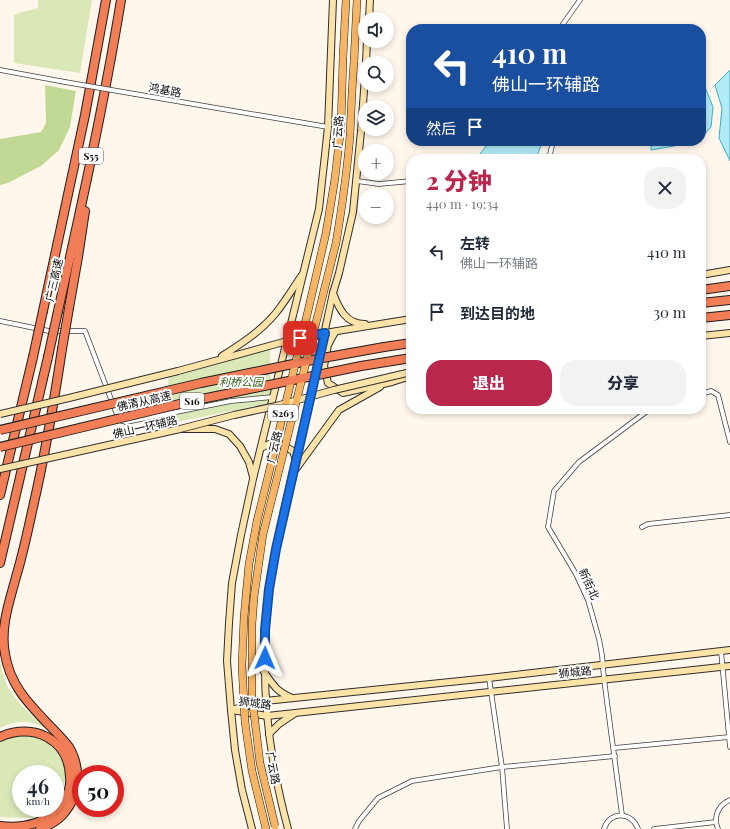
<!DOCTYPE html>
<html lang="zh">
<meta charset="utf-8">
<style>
body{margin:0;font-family:"Playfair Display","Noto Sans SC",serif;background:#f2f2f3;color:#1f2937;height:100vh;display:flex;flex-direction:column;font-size:15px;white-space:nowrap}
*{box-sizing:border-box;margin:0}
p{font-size:13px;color:#747a83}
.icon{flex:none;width:22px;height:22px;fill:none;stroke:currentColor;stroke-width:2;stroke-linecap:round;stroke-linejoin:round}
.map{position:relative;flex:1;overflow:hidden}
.sheet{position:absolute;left:406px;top:154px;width:300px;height:260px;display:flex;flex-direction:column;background:#fff;border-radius:16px;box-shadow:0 2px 6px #0003}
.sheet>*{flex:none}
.guide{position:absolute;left:406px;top:24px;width:300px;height:122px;border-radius:16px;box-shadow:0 2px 6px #0003;background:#1a4fa0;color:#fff;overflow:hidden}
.tools{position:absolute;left:358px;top:12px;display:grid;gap:8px}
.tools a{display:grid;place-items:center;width:36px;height:36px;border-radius:50%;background:#fff;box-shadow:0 2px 6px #0003;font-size:20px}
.speed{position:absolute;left:12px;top:765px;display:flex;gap:8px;font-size:20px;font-weight:700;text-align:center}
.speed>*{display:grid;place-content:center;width:52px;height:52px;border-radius:50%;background:#fff;box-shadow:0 2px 6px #0003;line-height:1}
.speed small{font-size:10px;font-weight:400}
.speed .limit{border:6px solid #d22;background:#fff;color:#111}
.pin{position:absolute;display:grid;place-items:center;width:34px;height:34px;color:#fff;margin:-17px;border-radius:8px;box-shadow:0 2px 6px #0006}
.me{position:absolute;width:44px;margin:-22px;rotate:1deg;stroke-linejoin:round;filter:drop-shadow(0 0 3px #0008)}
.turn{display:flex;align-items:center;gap:14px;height:84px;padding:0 20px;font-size:18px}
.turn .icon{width:52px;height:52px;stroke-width:2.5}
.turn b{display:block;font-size:28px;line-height:34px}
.then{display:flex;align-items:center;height:38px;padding:0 20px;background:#0003;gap:8px;font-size:15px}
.round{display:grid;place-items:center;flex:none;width:42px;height:42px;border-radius:16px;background:#f2f2f3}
.summary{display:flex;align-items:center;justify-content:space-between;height:68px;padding:0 20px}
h1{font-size:24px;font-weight:800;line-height:30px;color:#ba274c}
.primary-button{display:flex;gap:8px;margin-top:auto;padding:8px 20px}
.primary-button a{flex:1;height:46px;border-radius:16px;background:#ba274c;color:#fff;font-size:16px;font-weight:800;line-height:46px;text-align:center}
.primary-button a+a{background:#f2f2f3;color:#1f2937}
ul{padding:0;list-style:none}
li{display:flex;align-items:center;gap:12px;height:60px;padding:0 20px}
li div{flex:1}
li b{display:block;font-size:15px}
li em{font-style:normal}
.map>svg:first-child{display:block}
.green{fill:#dae8b7}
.forest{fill:#c2d996}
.water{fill:#b2eaf5;stroke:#3aafcb}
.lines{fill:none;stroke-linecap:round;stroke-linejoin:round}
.street-casing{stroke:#3f3f3f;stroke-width:5.5}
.secondary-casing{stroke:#2e2e2e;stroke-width:8}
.primary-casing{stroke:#1d1d1d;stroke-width:8}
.highway-casing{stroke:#1d1d1d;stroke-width:10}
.street{stroke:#fff;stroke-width:4}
.secondary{stroke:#fee3a8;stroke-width:6}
.primary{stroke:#f6b564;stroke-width:7}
.highway{stroke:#f27e57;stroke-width:8}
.street-bridge-casing{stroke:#3f3f3f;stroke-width:5.5;stroke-linecap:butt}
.secondary-bridge-casing{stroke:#2e2e2e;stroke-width:8;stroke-linecap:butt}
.primary-bridge-casing{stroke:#1d1d1d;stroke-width:8;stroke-linecap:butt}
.highway-bridge-casing{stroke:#1d1d1d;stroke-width:10;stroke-linecap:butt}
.street-bridge{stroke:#fff;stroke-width:4}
.secondary-bridge{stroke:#fee3a8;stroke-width:6}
.primary-bridge{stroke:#f6b564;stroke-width:7}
.highway-bridge{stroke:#f27e57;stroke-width:8}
.route-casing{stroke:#114b97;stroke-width:10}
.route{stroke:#1a73e8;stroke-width:7}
.labels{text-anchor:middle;stroke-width:4;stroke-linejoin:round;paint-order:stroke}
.shield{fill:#fff;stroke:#555;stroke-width:1}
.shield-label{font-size:10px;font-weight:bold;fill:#0c0c0c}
.street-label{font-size:11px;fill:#0c0c0c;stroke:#fff}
.park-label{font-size:11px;font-style:italic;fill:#3a631e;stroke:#fff}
</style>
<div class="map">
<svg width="730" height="829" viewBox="0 0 730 829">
<rect width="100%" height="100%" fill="#fff7ec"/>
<g class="green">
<polygon points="38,0 92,0 80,73 14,63 14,15 22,12 38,8"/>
<polygon points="270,349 271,403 166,424 169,370"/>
<path d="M0,658C1,663 1,669 3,674C9,697 29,713 47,728C42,727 37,724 32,723C21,720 10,723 0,728Z"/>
<path d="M15,736C23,736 33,735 40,738C49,741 65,760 66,769C67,781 60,795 55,805V774H21V808H51L36,817L27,818L0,817V742L7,738Z"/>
</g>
<polygon class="forest" points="45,85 76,91 70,127 59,150 41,166 8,183 0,185 0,139 41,132 46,123"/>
<g class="water">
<polygon points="730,70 730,161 719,138 722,108 715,85"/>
<polygon points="701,77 713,107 711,127 701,138"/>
<polygon points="490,141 540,141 541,145 536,159 476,159"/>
<polygon points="651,141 698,141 697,142 651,150"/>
</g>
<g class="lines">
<defs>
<g id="street">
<polyline points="561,29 563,24 580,0"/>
<polyline points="0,70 65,82"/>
<polyline points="135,94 328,127"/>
<polyline points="549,159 553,141"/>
<polyline points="357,181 379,184 411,181"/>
<polyline points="0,321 49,331 85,331 119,420 126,422 231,401 273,397"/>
<polyline points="701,394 711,391 718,395 730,442"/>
<polyline points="642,527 648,524 730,515"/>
<polyline points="721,651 730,747"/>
<polyline points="489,678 502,767 507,829"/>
<polyline points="614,748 729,737"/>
<polyline points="622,815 604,679 602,655 599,639 588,600 576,574 548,527 554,491 579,462 650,409"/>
<polyline points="355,829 359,821 378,798 412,781 502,767 615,756"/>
<path d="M604,829C609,811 632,811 638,829"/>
<polyline points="654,829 716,822"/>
<path d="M718,829C713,817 718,805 730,800"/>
</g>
<g id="secondary">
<polyline points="369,19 370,0"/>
<polyline points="366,63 367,41"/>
<polyline points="701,275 730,270"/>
<path d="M333,293C339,309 346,324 365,324"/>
<polyline points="335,332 328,345 324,366 328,383 343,393 392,382 411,376"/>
<polyline points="701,336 730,333"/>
<path d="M222,356C241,344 261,331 275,314C285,302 293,288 302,275"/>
<polyline points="178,371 287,341 325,333 411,319"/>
<polyline points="183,429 215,429 229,434 240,446 249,462 253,477"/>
<polyline points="261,448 269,444 282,445 293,451 296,460"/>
<polyline points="296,469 339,410 380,387"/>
<path d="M264,672C274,686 276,691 292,698"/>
<polyline points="231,710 265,701 489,678 730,650"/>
<polyline points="232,710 267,716 730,666"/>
<polyline points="269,734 279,724 294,714"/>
<polyline points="252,829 242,790 235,750 231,710 227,661 229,623 232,583 241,535 253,479 319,209 328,127 333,0"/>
<path d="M288,829C273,773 264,717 265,659C265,648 264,638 265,628C269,571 283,515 296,459C309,404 321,348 333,293L339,273L353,212L361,131L365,77"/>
</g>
<g id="primary">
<polyline points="343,57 346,0"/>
<polyline points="354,62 357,0"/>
<polyline points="252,771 266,829"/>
</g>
<g id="highway">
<polyline points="701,290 730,286"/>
<polyline points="701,303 730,300"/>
<polyline points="69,308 78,257 85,211"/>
<polyline points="43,311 85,115 106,0"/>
<path d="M58,311C81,208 104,104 121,0"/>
<polyline points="701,318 730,315"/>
<polyline points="384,347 411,343"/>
<polyline points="386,362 411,358"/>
<polyline points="0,495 33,357"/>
<polyline points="0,563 48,357"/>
<path d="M0,737C33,722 69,739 70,777C71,785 68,794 64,800C50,823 25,829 0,826"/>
<path d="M40,829C50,825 59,820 65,812C80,794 81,767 69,747C63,739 56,732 49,725C28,703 10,685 5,654C0,628 9,603 16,577C23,554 28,530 33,507C45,455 54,402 62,349"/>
</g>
</defs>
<use href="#street" class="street-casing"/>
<use href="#secondary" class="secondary-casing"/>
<use href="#primary" class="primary-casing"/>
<use href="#highway" class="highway-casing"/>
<use href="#street" class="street"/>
<use href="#secondary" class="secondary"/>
<use href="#primary" class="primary"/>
<use href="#highway" class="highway"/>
<defs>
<polyline id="street-bridge" points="65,82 135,94"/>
<g id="secondary-bridge">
<polyline points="0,414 69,398 178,371"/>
<polyline points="0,469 180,429 234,415 276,406 334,390 411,372"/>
</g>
<g id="primary-bridge">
<polyline points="252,771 245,722 242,666 244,617 249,564 257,521 266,485 308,311 326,233 335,178 341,126 343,57"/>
<path d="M275,826L260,763L252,697V624L254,597L263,534L336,243C342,207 347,172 350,136C351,112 352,87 354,62"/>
</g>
<g id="highway-bridge">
<polyline points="62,349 69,308"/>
<polyline points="33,357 43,311"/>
<polyline points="48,357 58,311"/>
<polyline points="0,430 201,383 317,359 384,347"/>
<polyline points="0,447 192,401 361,366 386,362"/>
</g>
</defs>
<use href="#street-bridge" class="street-bridge-casing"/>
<use href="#secondary-bridge" class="secondary-bridge-casing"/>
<use href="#primary-bridge" class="primary-bridge-casing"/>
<use href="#highway-bridge" class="highway-bridge-casing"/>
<use href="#street-bridge" class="street-bridge"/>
<use href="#secondary-bridge" class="secondary-bridge"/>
<use href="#primary-bridge" class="primary-bridge"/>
<use href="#highway-bridge" class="highway-bridge"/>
</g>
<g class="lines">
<defs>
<polyline id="route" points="265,658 265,630 269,589 276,549 325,333 300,338"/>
</defs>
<use href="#route" class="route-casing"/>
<use href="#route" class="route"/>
</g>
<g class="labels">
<g class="shield">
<rect x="79" y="148" width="24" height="16" rx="3"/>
<rect x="180" y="393" width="24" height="16" rx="3"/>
<rect x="268" y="405" width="30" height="16" rx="3"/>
</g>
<g class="shield-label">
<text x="91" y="160">S55</text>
<text x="192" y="405">S16</text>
<text x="283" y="417">S263</text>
</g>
<g class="street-label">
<text transform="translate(165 90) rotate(10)" y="4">鸿基路</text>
<text transform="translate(338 132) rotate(-86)" y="4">广云路</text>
<text transform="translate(54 280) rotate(-77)" y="4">广三高速</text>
<text transform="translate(144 401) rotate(-13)" y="4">佛清从高速</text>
<text transform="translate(145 427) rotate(-13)" y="4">佛山一环辅路</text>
<text transform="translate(274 447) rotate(-76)" y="4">广云路</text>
<text transform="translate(589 584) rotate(65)" y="4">新街北</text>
<text transform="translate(575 672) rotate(-6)" y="4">狮城路</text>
<text transform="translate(255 703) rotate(7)" y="4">狮城路</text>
<text transform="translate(273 768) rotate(79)" y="4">广云路</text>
</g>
<g class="park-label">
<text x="241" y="386">利桥公园</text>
</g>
</g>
</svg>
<div class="tools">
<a><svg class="icon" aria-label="sound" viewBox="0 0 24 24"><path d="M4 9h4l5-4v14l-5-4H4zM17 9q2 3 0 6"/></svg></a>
<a><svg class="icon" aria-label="search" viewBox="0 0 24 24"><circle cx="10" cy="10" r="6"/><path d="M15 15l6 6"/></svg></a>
<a><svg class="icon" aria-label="layers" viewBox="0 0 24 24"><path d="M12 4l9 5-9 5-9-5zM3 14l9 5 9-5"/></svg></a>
<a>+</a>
<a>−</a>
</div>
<div class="speed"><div>46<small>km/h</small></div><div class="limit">50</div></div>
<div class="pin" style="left:300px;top:338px;background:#d93025"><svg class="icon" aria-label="arrive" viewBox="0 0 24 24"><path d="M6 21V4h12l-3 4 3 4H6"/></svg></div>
<svg class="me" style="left:265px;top:658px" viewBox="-20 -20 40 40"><path d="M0-17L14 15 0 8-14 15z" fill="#1a73e8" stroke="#fff" stroke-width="4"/></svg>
<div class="guide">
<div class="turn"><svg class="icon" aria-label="left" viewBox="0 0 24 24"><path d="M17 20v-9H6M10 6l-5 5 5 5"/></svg><div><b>410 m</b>佛山一环辅路</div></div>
<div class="then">然后<svg class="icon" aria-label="arrive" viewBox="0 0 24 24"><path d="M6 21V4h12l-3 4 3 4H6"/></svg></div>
</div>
<section class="sheet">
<div class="summary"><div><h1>2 分钟</h1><p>440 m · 19:34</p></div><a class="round"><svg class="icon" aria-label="close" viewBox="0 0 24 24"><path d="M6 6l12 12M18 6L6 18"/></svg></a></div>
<ul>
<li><svg class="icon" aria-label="left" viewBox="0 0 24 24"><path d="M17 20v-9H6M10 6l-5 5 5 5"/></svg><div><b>左转</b><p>佛山一环辅路</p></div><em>410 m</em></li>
<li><svg class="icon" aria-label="arrive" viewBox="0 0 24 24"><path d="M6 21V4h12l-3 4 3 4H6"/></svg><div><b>到达目的地</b></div><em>30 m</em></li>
</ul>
<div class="primary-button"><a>退出</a><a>分享</a></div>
</section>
</div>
